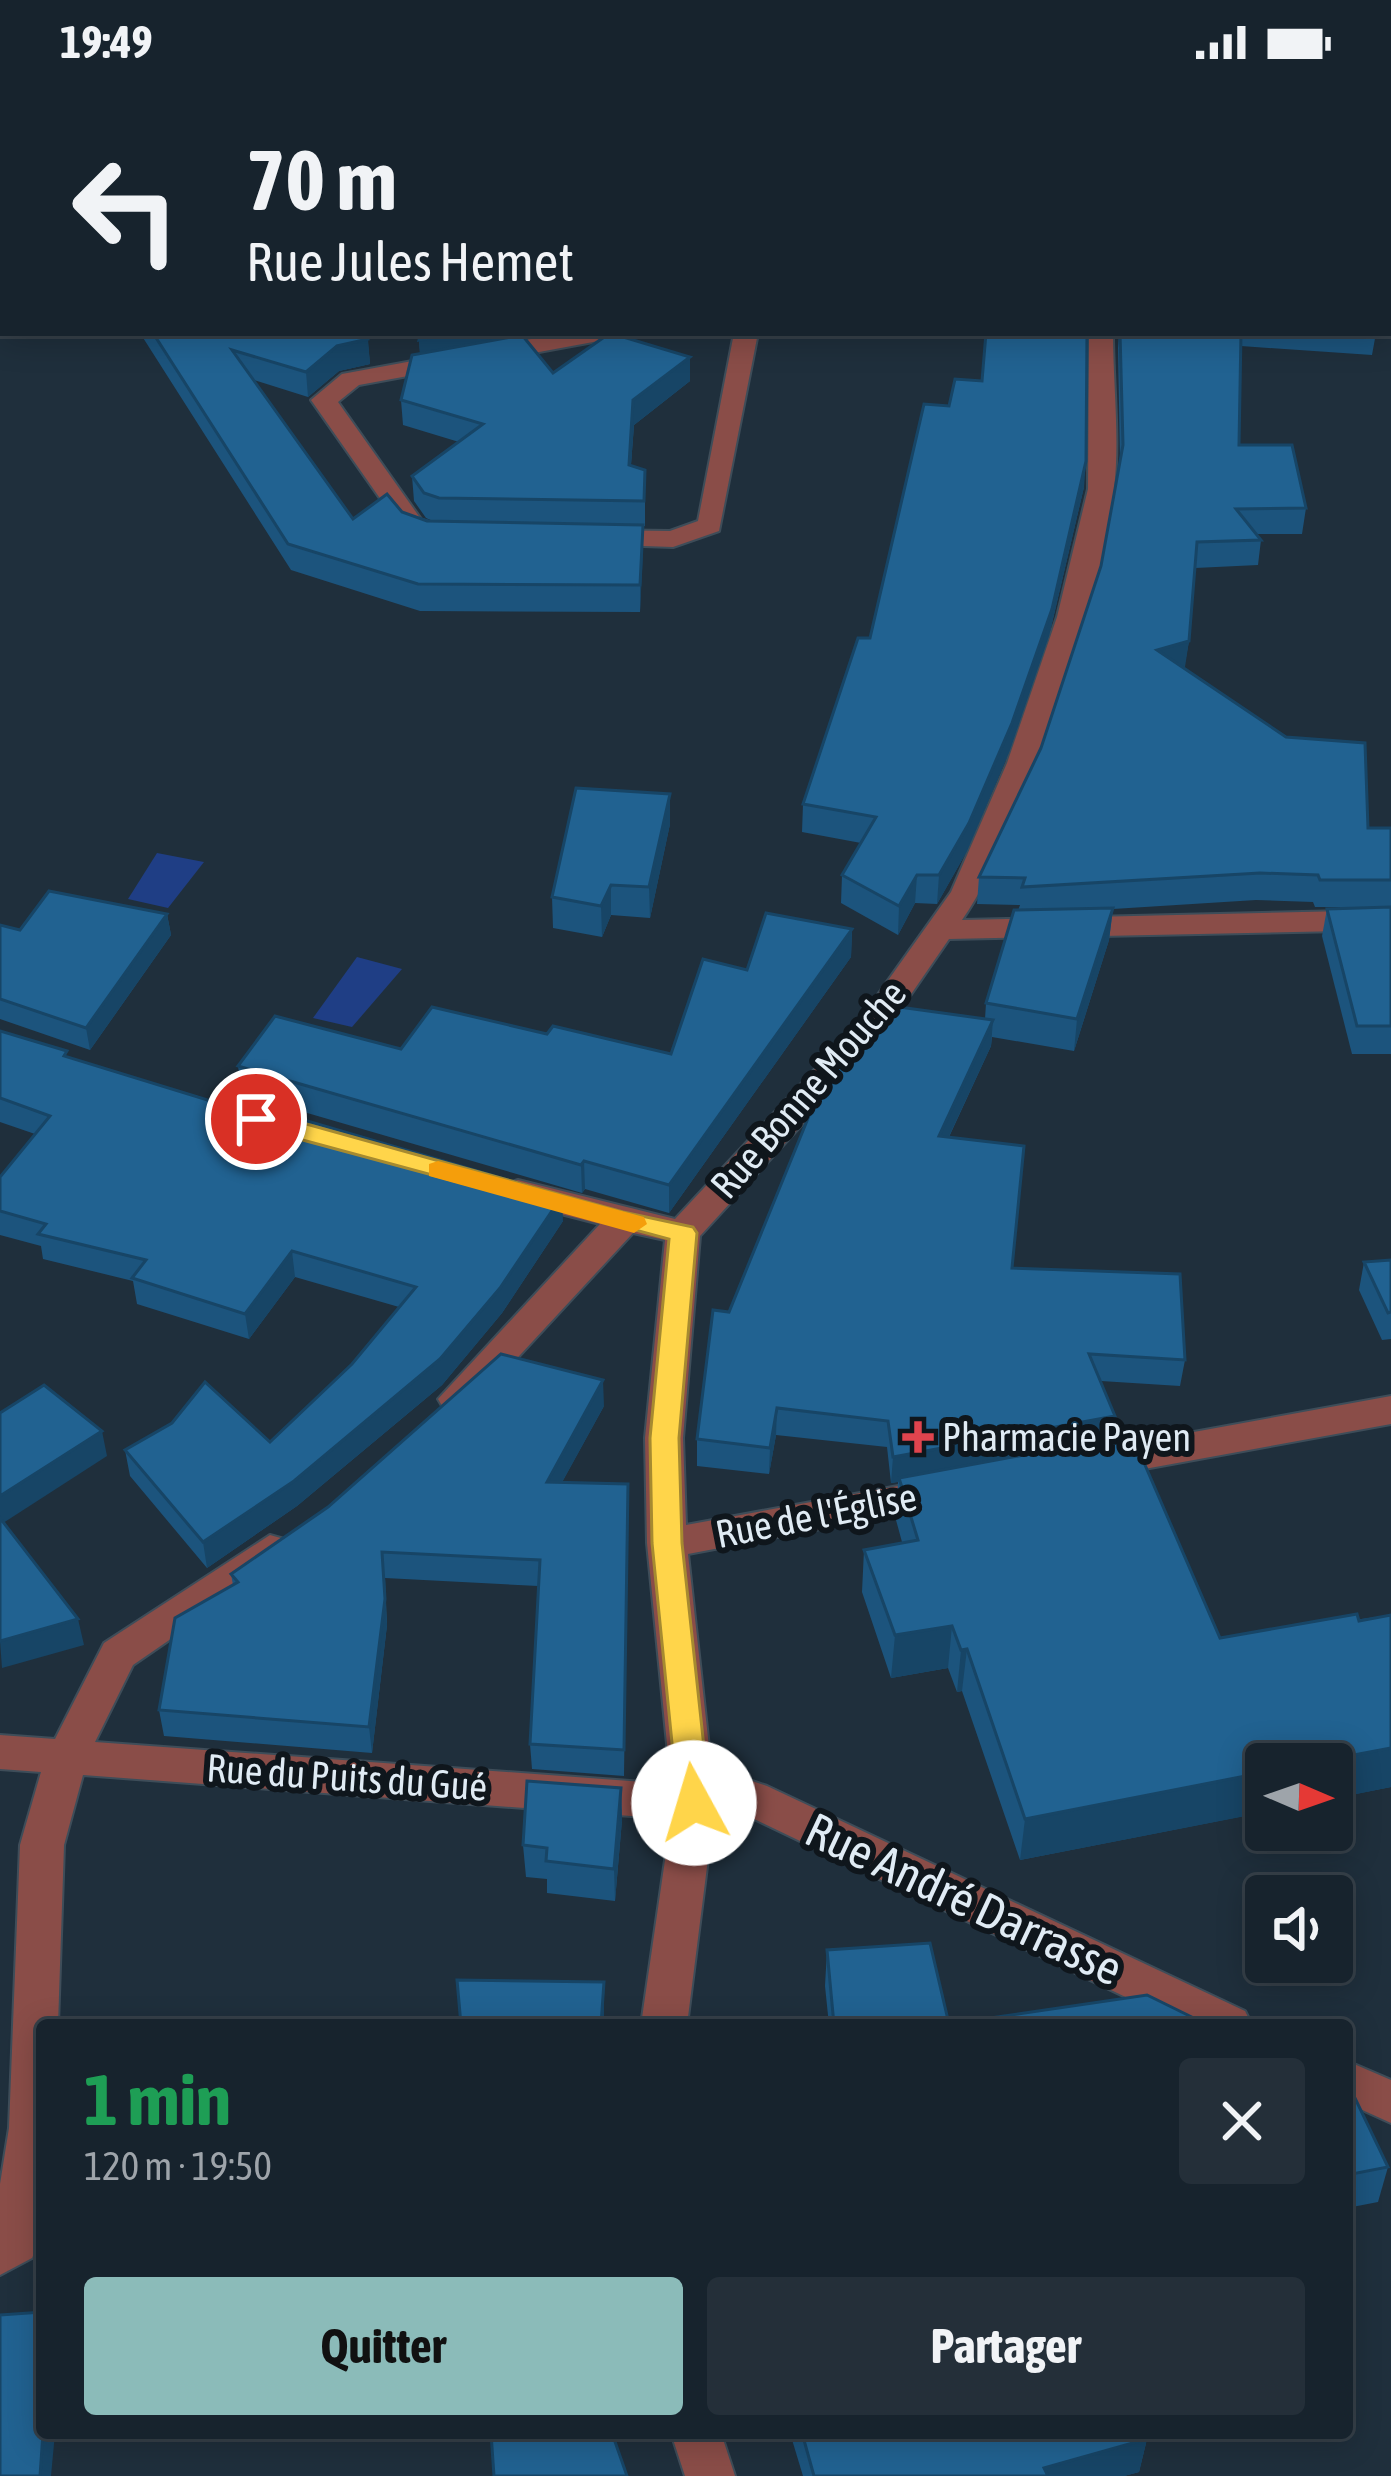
<!DOCTYPE html>
<html lang="fr">
<meta charset="utf-8">
<style>
body{margin:0;font-family:"Asap Condensed",sans-serif;background:#242f39;color:#f1f3f6;height:100vh;display:flex;flex-direction:column;font-size:45px;white-space:nowrap}
*{box-sizing:border-box;margin:0}
p{font-size:39px;color:#9ea4aa}
.icon{flex:none;width:66px;height:66px;fill:none;stroke:currentColor;stroke-width:2;stroke-linecap:round;stroke-linejoin:round}
.map{position:relative;flex:1;overflow:hidden}
.side{position:absolute;left:36px;top:1935px;width:1317px;height:420px;display:flex;flex-direction:column;background:#17232d;border-radius:12px;box-shadow:0 6px 30px #0003,0 0 0 3px #364049}
.side>*{flex:none}
.guide{position:absolute;left:0px;top:0px;width:1392px;height:252px;box-shadow:0 6px 30px #0003,0 0 0 3px #364049;background:#17232d;color:#f1f3f6;overflow:hidden}
.needle{width:78px;rotate:92deg}
.fabs{position:absolute;left:1245px;top:1659px;display:grid;gap:24px}
.fabs a{display:grid;place-items:center;width:108px;height:108px;border-radius:12px;background:#17232d;box-shadow:0 6px 30px #0003,0 0 0 3px #364049;font-size:60px}
.pin{position:absolute;display:grid;place-items:center;width:102px;height:102px;color:#fff;margin:-51px;border:6px solid #fff;border-radius:50%;box-shadow:0 3px 12px #0007}
.me{position:absolute;width:132px;margin:-66px;rotate:354deg;stroke-linejoin:round;filter:drop-shadow(0 0 9px #0008)}
.turn{display:flex;align-items:center;gap:42px;height:252px;padding:0 48px;font-size:54px}
.turn .icon{width:156px;height:156px;stroke-width:2.5}
.turn b{display:block;font-size:84px;line-height:102px}
.round{display:grid;place-items:center;flex:none;width:126px;height:126px;border-radius:12px;background:#242f39}
.head{display:flex;align-items:center;justify-content:space-between;height:204px;padding:0 48px}
h1{font-size:72px;font-weight:700;line-height:90px;color:#1e9e55}
.primary-button{display:flex;gap:24px;margin-top:auto;padding:24px 48px}
.primary-button a{flex:1;height:138px;border-radius:12px;background:#8bbbb9;color:#111;font-size:48px;font-weight:700;line-height:138px;text-align:center}
.primary-button a+a{background:#242f39;color:#f1f3f6}
.status{display:flex;justify-content:space-between;align-items:center;height:84px;padding:0 60px;background:#17232d;direction:ltr}
.status svg{height:33px;fill:currentColor}
.map>svg:first-child{display:block}
.water{fill:#1f3e85}
.lines{fill:none;stroke-linecap:round;stroke-linejoin:round}
.minor-casing{stroke:#3e4d59;stroke-width:4}
.minor{fill:#8a4d48;fill-rule:evenodd}
.wall{fill:#1c547d}
.shaded-wall{fill:#174566}
.building{fill:#216291;stroke:#174566;stroke-width:3}
.route{fill:#ffd54a;stroke:#a68a30;stroke-width:3}
.slow{fill:#f59e0b}
.health-dot{fill:#e0444e;stroke:#0f161c;stroke-width:4.5}
.labels{text-anchor:middle;stroke-width:12;stroke-linejoin:round;paint-order:stroke}
.street-label{font-size:39px;fill:#e0ebf4;stroke:#0f161c}
.poi-label{font-size:39px;fill:#e0ebf4;stroke:#0f161c;text-anchor:start}
.near-street-label{font-size:48px;fill:#e0ebf4;stroke:#0f161c}
</style>
<div class="status"><b>19:49</b><svg viewBox="0 0 49 12"><path d="M0 12V9h3v3zM5 12V6h3v6zM10 12V3h3v9zM15 12V0h3v12zM26 1h20v11H26zM47 4h2v5h-2z"/></svg></div>
<div class="map">
<svg width="1391" height="2392" viewBox="0 0 1391 2392">
<rect width="100%" height="100%" fill="#1f2f3c"/>
<g class="water">
<polygon points="157,769 204,778 168,824 128,815"/>
<polygon points="357,873 402,885 352,943 313,934"/>
</g>
<g class="lines">
<defs>
<g id="minor">
<polygon points="939,0 961,0 963,3 941,3"/>
<polygon points="1133,0 1155,0 1131,3"/>
<rect x="1389" y="213" width="2" height="14"/>
<polygon points="564,249 616,249 604,256 359,301 338,318 423,438 452,446 452,458 405,450 311,316 342,290"/>
<polygon points="734,249 758,249 719,447 673,463 585,460 585,448 594,446 670,447 698,437"/>
<path d="M1089,249H1113C1113,300 1120,355 1114,405C1102,516 1025,745 962,836L1391,826V846L949,855L881,954L700,1152L683,1354L686,1441L947,1393L961,1397L966,1407L961,1417L947,1421L688,1470L713,1700L752,1697L767,1702L1245,1927L1252,1941H1184L748,1732L713,1735L687,1941H641L671,1735L83,1691L64,1761L58,1941H42L39,2158L32,2174L0,2191V2100L9,2044L20,1761L41,1688L0,1685V1651L55,1655L104,1559L270,1451L284,1455L290,1466L284,1477L133,1581L95,1658L671,1700L647,1459L645,1354L665,1156L633,1149L470,1325H444L438,1315L600,1140L506,1116L501,1108L506,1100L518,1096L675,1135L857,940L951,808L1007,679L1057,533L1088,405Z"/>
<polygon points="1391,1312 1391,1340 1095,1394 1081,1390 1076,1380 1081,1370 1095,1366"/>
<polygon points="1347,1977 1391,1996 1391,2039 1347,2019"/>
<polygon points="671,2349 721,2349 735,2392 685,2392"/>
</g>
</defs>
<use href="#minor" class="minor-casing"/>
<use href="#minor" class="minor"/>
</g>
<g class="wall">
<polygon points="0,0 3,3 3,98 0,98"/>
<polygon points="140,249 367,249 370,280 339,287 308,313 254,296 353,435 402,428 433,437 426,434 414,417 412,392 459,358 403,341 401,316 420,269 419,256 506,249 507,254 553,289 690,297 634,341 631,381 645,386 645,442 643,442 640,528 420,527 291,486"/>
<polygon points="1119,249 1376,249 1372,271 1241,262 1239,361 1306,424 1302,450 1257,450 1261,456 1258,481 1195,484 1189,557 1184,584 1368,744 1391,744 1391,823 1315,823 1313,818 1256,816 1113,825 1109,856 1074,967 992,953 991,962 949,1053 1012,1184 1185,1276 1180,1302 1101,1297 1112,1355 1220,1554 1391,1531 1391,1703 1020,1776 962,1607 957,1608 948,1584 891,1594 862,1508 864,1466 902,1458 896,1436 898,1398 891,1399 887,1363 776,1351 769,1390 697,1382 697,1355 729,1228 985,935 986,919 1020,821 977,820 979,793 1041,664 1101,482 1120,377 1118,263"/>
<polygon points="1084,403 1049,552 1010,666 967,767 937,820 915,819 898,851 841,819 842,791 861,759 802,748 803,720 870,554"/>
<polygon points="670,710 670,740 650,834 611,831 602,853 553,844 552,813"/>
<polygon points="1391,823 1391,970 1352,970 1322,852 1327,825"/>
<polygon points="167,830 171,851 90,966 0,935 0,841 20,846"/>
<polygon points="852,845 851,873 669,1129 585,1105 582,1109 242,1010 238,982 401,965 671,970 747,886"/>
<polygon points="0,947 69,974 563,1137 502,1229 442,1301 297,1422 207,1484 130,1392 125,1366 270,1358 352,1280 399,1223 295,1193 249,1255 137,1220 133,1197 43,1175 41,1162 0,1151 0,1093 35,1050 0,1038"/>
<polygon points="1391,1176 1391,1255 1382,1256 1359,1206 1364,1178"/>
<polygon points="604,1322 562,1398 628,1400 624,1692 532,1685 530,1660 538,1502 385,1494 387,1541 372,1669 164,1652 159,1626 233,1501 231,1490"/>
<polygon points="621,1704 622,1736 615,1817 547,1809 547,1795 526,1793 523,1761"/>
<polygon points="827,1866 949,1940 1208,1941 829,1941 825,1902"/>
<polygon points="1347,2010 1388,2083 1378,2118 1347,2124"/>
<polygon points="790,2349 1144,2349 1147,2355 1139,2388 1124,2392 803,2392"/>
</g>
<g class="shaded-wall">
<polygon points="457,249 506,249 507,255 420,271 419,256"/>
<polygon points="368,255 370,280 339,287 308,313 306,288 337,262"/>
<polygon points="690,273 690,297 634,341 629,406 629,381 633,316"/>
<polygon points="1086,377 1084,403 1049,552 1010,666 967,767 937,820 939,791"/>
<polygon points="643,441 643,467 640,528 640,501"/>
<polygon points="1189,557 1185,583 1154,592 1157,566"/>
<polygon points="670,710 670,740 650,834 649,803"/>
<polygon points="917,791 915,819 898,851 899,822"/>
<polygon points="611,801 611,831 602,853 601,822"/>
<polygon points="1113,824 1109,856 1074,967 1077,935"/>
<polygon points="167,830 171,851 90,966 86,944"/>
<polygon points="852,845 851,873 669,1129 669,1101"/>
<polygon points="993,936 991,962 937,1078 939,1052"/>
<polygon points="584,1077 585,1105 582,1109 581,1081"/>
<polygon points="562,1112 563,1137 502,1229 442,1301 297,1422 207,1484 203,1458"/>
<polygon points="292,1167 295,1193 249,1255 245,1230"/>
<polygon points="603,1296 604,1322 548,1424 547,1398"/>
<polygon points="777,1324 776,1351 769,1390 770,1364"/>
<polygon points="1115,1332 1111,1359 891,1399 893,1373"/>
<polygon points="102,1347 107,1372 0,1441 0,1412"/>
<polygon points="382,1468 387,1541 372,1669 369,1643"/>
<polygon points="78,1535 84,1561 2,1584 0,1557"/>
<polygon points="952,1542 948,1584 891,1594 895,1551"/>
<polygon points="967,1565 962,1607 957,1608 961,1566"/>
<polygon points="1391,1664 1391,1703 1332,1715 1332,1680 1306,1680"/>
<polygon points="1266,1688 1266,1728 1020,1776 1025,1735"/>
<polygon points="621,1704 622,1736 615,1817 614,1785"/>
<polygon points="604,1898 604,1941 601,1941"/>
<polygon points="43,2349 55,2349 51,2392 40,2392"/>
<polygon points="1147,2355 1139,2388 1124,2392 1043,2392 1044,2384"/>
</g>
<g class="building">
<polygon points="0,0 430,0 431,3 3,3 3,21"/>
<polygon points="1037,0 1124,0 1126,3 1040,3"/>
<polygon points="1221,0 1391,0 1391,2 1212,3"/>
<polygon points="1391,18 1391,68 1389,68 1389,19"/>
<polygon points="3,24 3,74 0,74 0,25"/>
<polygon points="153,249 367,249 368,255 337,262 306,288 232,266 353,435 387,410 402,428 427,437 643,441 640,501 418,500 288,460"/>
<polygon points="421,249 457,249 419,256"/>
<polygon points="610,249 690,273 633,316 629,381 645,386 644,417 439,414 424,409 412,392 483,340 401,316 412,271 522,251 553,289"/>
<polygon points="986,249 1087,249 1086,377 1052,525 1012,639 969,739 939,791 917,791 899,822 842,791 876,733 803,720 858,554 870,554 924,320 949,322 955,295 982,297"/>
<polygon points="1120,249 1241,249 1239,361 1292,361 1306,424 1236,425 1261,456 1197,458 1189,557 1157,566 1286,653 1365,659 1368,744 1391,744 1391,796 1320,796 1318,791 1260,789 1022,803 1025,794 979,793 1041,664 1101,482 1123,361"/>
<polygon points="576,704 670,710 649,803 611,801 601,822 552,813"/>
<polygon points="49,807 167,830 86,944 0,915 0,841 20,846"/>
<polygon points="1391,823 1391,942 1357,942 1327,825"/>
<polygon points="1113,824 1077,935 986,919 1014,826"/>
<polygon points="766,829 852,845 669,1101 584,1077 581,1081 238,982 275,932 401,965 432,923 547,950 553,942 671,970 703,875 747,886"/>
<polygon points="892,922 993,936 939,1052 1024,1062 1012,1184 1180,1190 1185,1276 1089,1270 1115,1332 893,1373 888,1337 777,1324 770,1364 697,1355 713,1226 729,1228 822,1000"/>
<polygon points="0,947 67,967 64,972 214,1018 219,1011 562,1112 500,1204 440,1275 294,1397 203,1458 125,1366 172,1339 205,1298 270,1358 352,1280 416,1203 292,1167 245,1230 132,1194 146,1176 38,1150 46,1140 0,1127 0,1093 50,1032 0,1014"/>
<polygon points="1391,1176 1391,1228 1388,1229 1364,1178"/>
<polygon points="501,1270 603,1296 547,1398 628,1400 624,1666 530,1660 540,1476 382,1468 385,1515 369,1643 159,1626 175,1534 238,1498 231,1490 328,1423"/>
<polygon points="44,1301 102,1347 0,1412 0,1329"/>
<polygon points="1132,1351 1220,1554 1357,1530 1359,1537 1391,1531 1391,1664 1306,1680 1266,1680 1266,1688 1025,1735 967,1565 961,1566 952,1542 895,1551 864,1466 918,1456 899,1394"/>
<polygon points="0,1434 78,1535 0,1557"/>
<polygon points="527,1697 621,1704 614,1785 546,1777 547,1764 523,1761"/>
<polygon points="930,1859 949,1940 1147,1911 1208,1941 834,1941 827,1866"/>
<polygon points="457,1896 604,1898 601,1941 461,1941"/>
<polygon points="1347,2010 1355,2014 1388,2083 1347,2091"/>
<polygon points="42,2228 43,2349 40,2392 0,2392 0,2231"/>
<polygon points="491,2349 612,2349 627,2392 494,2392"/>
<polygon points="802,2349 1144,2349 1147,2355 1044,2384 1048,2392 814,2392"/>
</g>
<polygon class="route" points="256,1026 623,1128 693,1143 697,1149 679,1354 682,1459 710,1719 705,1728 682,1728 678,1719 652,1459 650,1354 669,1155 247,1041 243,1035"/>
<polygon class="slow" points="438,1077 644,1133 647,1140 634,1149 429,1092 429,1080"/>
<path class="health-dot" d="M912 1335h12v12h12v12h-12v12h-12v-12h-12v-12h12z"/>
<g class="labels">
<g class="street-label">
<text transform="translate(808 1005) rotate(-49)" y="14">Rue Bonne Mouche</text>
<text transform="translate(816 1431) rotate(-11)" y="14">Rue de l'Église</text>
<text transform="translate(347 1693) rotate(4)" y="14">Rue du Puits du Gué</text>
</g>
<g class="poi-label">
<text x="942" y="1367">Pharmacie Payen</text>
</g>
<g class="near-street-label">
<text transform="translate(964 1815) rotate(25)" y="17">Rue André Darrasse</text>
</g>
</g>
</svg>
<div class="fabs">
<a><svg class="needle" viewBox="-14 -14 28 28"><path d="M0-13l5 13h-10z" fill="#e53935"/><path d="M0 13l5-13h-10z" fill="#9ea4aa"/></svg></a>
<a><svg class="icon" aria-label="sound" viewBox="0 0 24 24"><path d="M4 9h4l5-4v14l-5-4H4zM17 9q2 3 0 6"/></svg></a>
</div>
<div class="pin" style="left:256px;top:1035px;background:#d93025"><svg class="icon" aria-label="arrive" viewBox="0 0 24 24"><path d="M6 21V4h12l-3 4 3 4H6"/></svg></div>
<svg class="me" style="left:694px;top:1719px" viewBox="-20 -20 40 40"><circle r="19" fill="#fff"/><path d="M0-13L10 11 0 6-10 11z" fill="#ffd54a"/></svg>
<div class="guide">
<div class="turn"><svg class="icon" aria-label="left" viewBox="0 0 24 24"><path d="M17 20v-9H6M10 6l-5 5 5 5"/></svg><div><b>70 m</b>Rue Jules Hemet</div></div>
</div>
<section class="side">
<div class="head"><div><h1>1 min</h1><p>120 m · 19:50</p></div><a class="round"><svg class="icon" aria-label="close" viewBox="0 0 24 24"><path d="M6 6l12 12M18 6L6 18"/></svg></a></div>
<div class="primary-button"><a>Quitter</a><a>Partager</a></div>
</section>
</div>
